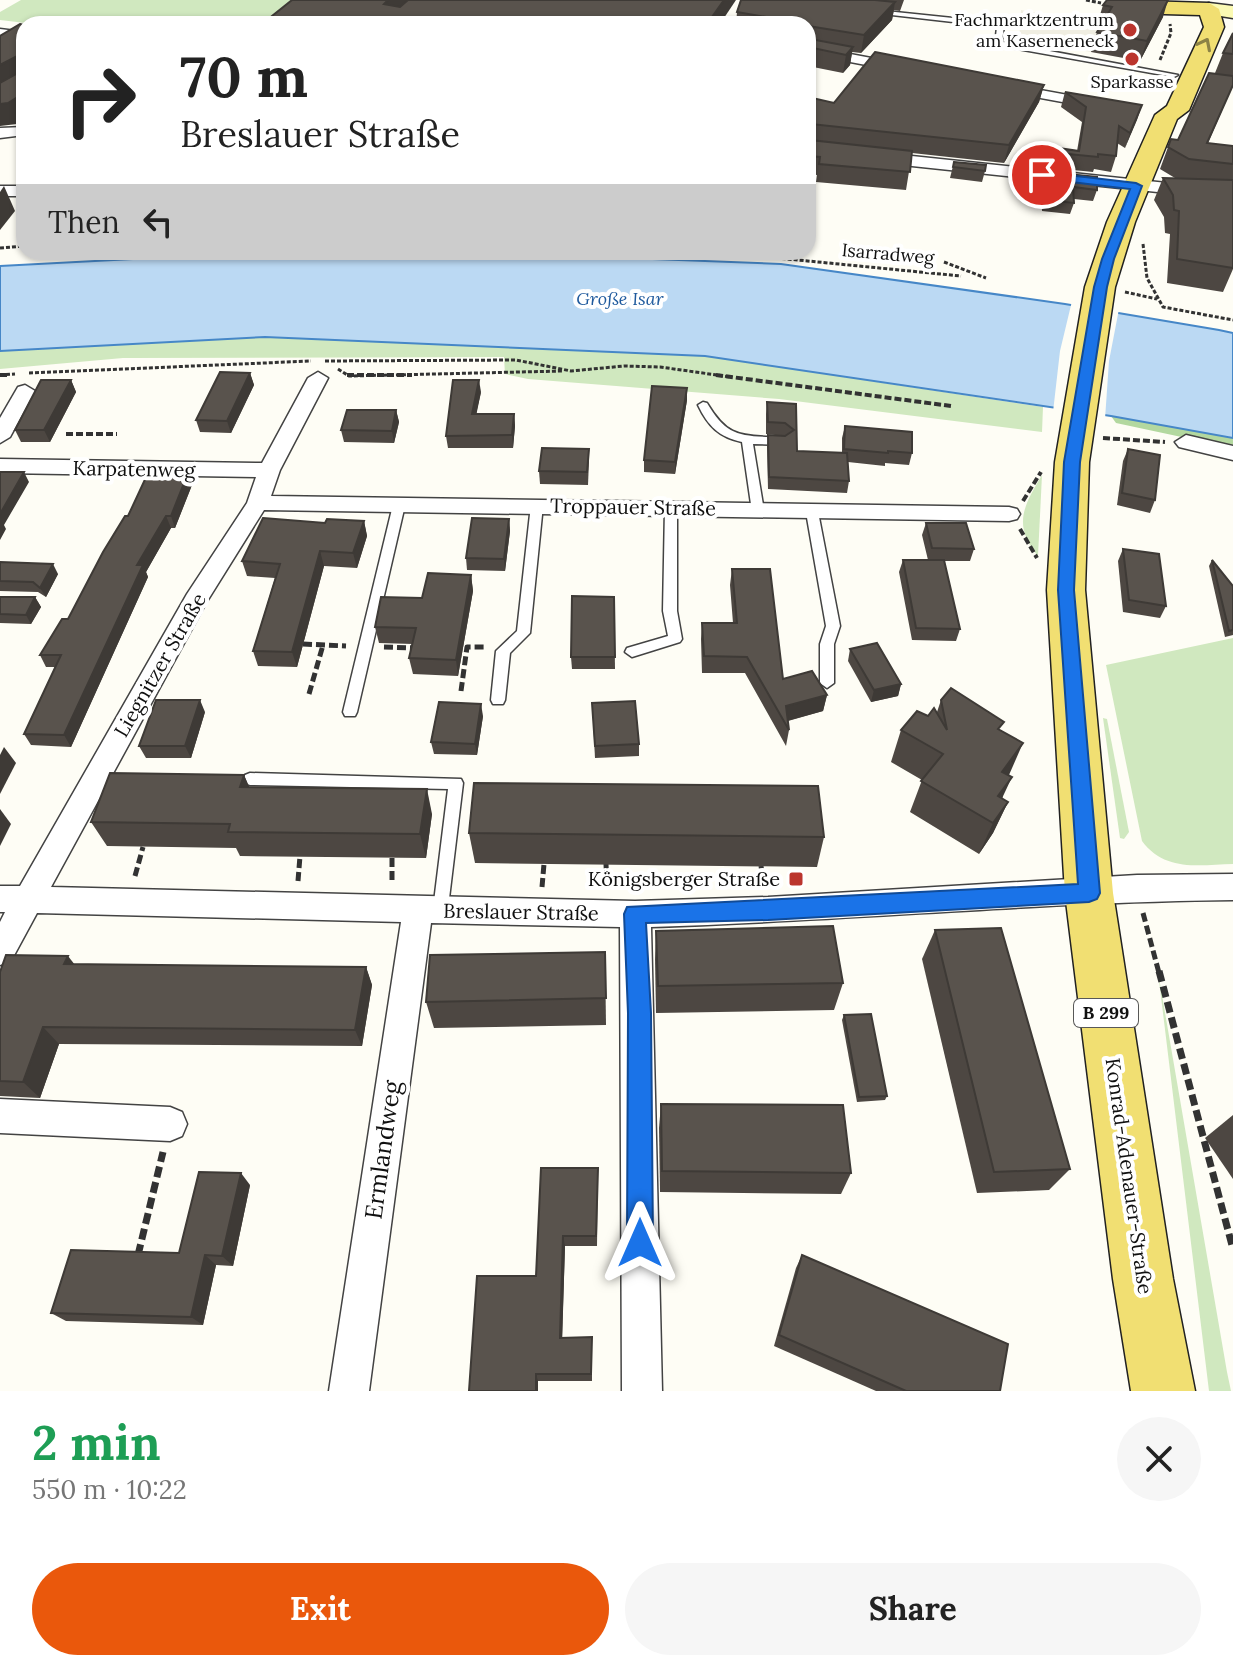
<!DOCTYPE html>
<meta charset="utf-8">
<style>
body{margin:0;font-family:Lora,serif;background:#f6f6f6;color:#222;height:100vh;display:flex;flex-direction:column;font-size:30px;white-space:nowrap}
*{box-sizing:border-box;margin:0}
p{font-size:26px;color:#767676}
.icon{flex:none;width:44px;height:44px;fill:none;stroke:currentColor;stroke-width:2;stroke-linecap:round;stroke-linejoin:round}
.map{position:relative;height:1391px;overflow:hidden}
.side{display:flex;flex-direction:column;background:#fff;flex:1}
.side>*{flex:none}
.hud{position:absolute;left:16px;top:16px;width:800px;height:244px;border-radius:24px;box-shadow:0 2px 6px #0004;background:#fff;color:#222;overflow:hidden}
.pin{position:absolute;display:grid;place-items:center;width:68px;height:68px;color:#fff;margin:-34px;border:4px solid #fff;border-radius:50%;box-shadow:0 2px 8px #0007}
.me{position:absolute;width:88px;margin:-44px;rotate:0deg;stroke-linejoin:round;filter:drop-shadow(0 0 6px #0008)}
.turn{display:flex;align-items:center;gap:28px;height:168px;padding:0 32px;font-size:36px}
.turn .icon{width:104px;height:104px;stroke-width:2.5}
.turn b{display:block;font-size:56px;line-height:68px}
.then{display:flex;align-items:center;height:76px;padding:0 32px;background:#0003;gap:16px;font-size:30px}
.round{display:grid;place-items:center;flex:none;width:84px;height:84px;border-radius:42px;background:#f6f6f6}
.head{display:flex;align-items:center;justify-content:space-between;height:136px;padding:0 32px}
h1{font-size:48px;font-weight:700;line-height:60px;color:#1e9e55}
.primary-button{display:flex;gap:16px;margin-top:auto;padding:16px 32px}
.primary-button a{flex:1;height:92px;border-radius:48px;background:#ea580c;color:#fff;font-size:32px;font-weight:700;line-height:92px;text-align:center}
.primary-button a+a{background:#f6f6f6;color:#222}
.map>svg:first-child{display:block}
.green{fill:#d0e8bf}
.forest{fill:#b3d89f}
.plaza{fill:#f0eee2}
.water{fill:#bbd9f3;stroke:#4687c7;stroke-width:2}
.pier{fill:#fefdf5}
.lines{fill:none;stroke-linecap:round;stroke-linejoin:round}
.lane-casing{stroke:#434343;stroke-width:3}
.street-casing{stroke:#434343;stroke-width:3}
.secondary-casing{stroke:#323232;stroke-width:3}
.primary-casing{stroke:#212121;stroke-width:3}
.path-far3{stroke:#323232;stroke-width:3;stroke-dasharray:4 2;stroke-linecap:butt}
.path-far2{stroke:#323232;stroke-width:4;stroke-dasharray:7 3;stroke-linecap:butt}
.path-far1{stroke:#323232;stroke-width:5;stroke-dasharray:9 4;stroke-linecap:butt}
.path{stroke:#323232;stroke-width:7;stroke-dasharray:11 5;stroke-linecap:butt}
.lane{fill:#fff;fill-rule:evenodd}
.street{fill:#fff;fill-rule:evenodd}
.secondary{fill:#fbfab3;fill-rule:evenodd}
.primary{fill:#f1df72;fill-rule:evenodd}
.wall{fill:#4d4742}
.shaded-wall{fill:#3e3a36}
.building{fill:#59534d;stroke:#3e3a36;stroke-width:2}
.oneway{stroke:#8c8246}
.route{fill:#1a73e8;stroke:#114b97;stroke-width:2}
.poi-dot{fill:#bb352e;stroke:#fff;stroke-width:3}
.labels{text-anchor:middle;stroke-width:8;stroke-linejoin:round;paint-order:stroke}
.far-poi-label{font-size:18px;fill:#101010;stroke:#fff;text-anchor:end}
.far-street-label{font-size:18px;fill:#101010;stroke:#fff}
.far-water-label{font-size:18px;font-style:italic;fill:#1f5a9d;stroke:#fff}
.shield{fill:#fff;stroke:#585858;stroke-width:2}
.shield-label{font-size:18px;font-weight:bold;fill:#101010}
.street-label{font-size:20px;fill:#101010;stroke:#fff}
.poi-label{font-size:20px;fill:#101010;stroke:#fff;text-anchor:end}
.near-street-label{font-size:24px;fill:#101010;stroke:#fff}
</style>
<div class="map">
<svg width="1233" height="1391" viewBox="0 0 1233 1391">
<rect width="100%" height="100%" fill="#fefdf5"/>
<g class="green">
<polygon points="21,0 307,0 275,24 34,24 0,20 0,12"/>
<polygon points="265,337 705,356 1043,407 1042,432 779,399 528,379 505,374 504,357 123,358 0,369 0,351"/>
<path d="M1042,475L1038,556C1012,525 1024,505 1042,475Z"/>
<path d="M1233,638V864C1199,865 1165,872 1142,841L1106,665Z"/>
<polygon points="1103,718 1107,719 1129,832 1124,839 1120,838"/>
<polygon points="1158,972 1227,1372 1231,1391 1209,1391"/>
</g>
<polygon class="forest" points="1111,416 1233,438 1233,448 1116,423"/>
<polygon class="plaza" points="1021,10 1106,26 1091,52 1019,40"/>
<polygon class="water" points="266,252 468,252 781,264 1065,304 1219,330 1233,333 1233,438 1111,416 705,356 265,337 0,351 0,266"/>
<polygon class="pier" points="1072,301 1119,309 1109,361 1105,419 1053,412 1060,351"/>
<g class="lines">
<defs>
<g id="lane">
<polygon points="876,10 1001,23 1004,25 1002,42 1178,75 1174,77 995,45 997,27 874,13"/>
<path d="M703,402L707,403C725,433 736,436 770,437C778,437 783,437 789,441L783,445L753,444L764,511L762,514H754L752,511L742,442C719,437 708,426 698,405Z"/>
<polygon points="399,501 405,505 357,712 355,716 345,716 343,712 393,505"/>
<polygon points="537,501 543,505 530,633 510,653 505,700 503,704 493,704 491,700 496,651 517,631 531,505"/>
<polygon points="671,504 677,508 677,611 682,639 680,642 632,657 625,652 627,648 668,636 663,611 665,508"/>
<polygon points="812,508 818,512 840,626 834,644 834,683 827,688 820,683 820,644 826,626 806,512"/>
<polygon points="250,773 461,779 463,783 447,915 441,917 435,915 433,910 448,789 250,785 245,783 243,779 245,775"/>
</g>
<g id="street">
<polygon points="0,29 24,32 24,40 0,37"/>
<polygon points="808,46 903,64 910,68 903,72 808,54"/>
<polygon points="1008,84 1095,100 1102,104 1095,108 1003,91 1001,88"/>
<polygon points="24,127 24,135 0,138 0,128"/>
<polygon points="808,145 1233,190 1233,200 808,155"/>
<rect x="0" y="186" width="24" height="10"/>
<path d="M318,372L328,378L280,470L271,496L1009,507L1017,509L1020,514L1017,519L1009,521L264,510L206,603L51,887L635,901L768,897L1137,875L1233,874V900C1039,902 845,921 651,927L662,1391H622L620,927L431,923L369,1391H329L401,922L37,913L11,961L0,965V922L5,912H0V886H20L187,594L247,503L256,477L0,473V459L262,463L308,378Z"/>
<polygon points="25,385 35,391 10,437 0,443 0,418 18,387"/>
<polygon points="1186,435 1233,446 1233,460 1179,447 1175,442"/>
<polygon points="0,1099 170,1107 182,1112 187,1124 182,1136 170,1141 0,1133"/>
</g>
<polygon id="secondary" points="1209,3 1233,6 1233,18 1202,13 1200,9 1202,5"/>
<polygon id="primary" points="1110,0 1209,3 1219,9 1224,27 1189,110 1177,119 1135,222 1115,287 1089,462 1085,590 1113,893 1173,1279 1195,1391 1131,1391 1113,1279 1065,893 1047,590 1055,462 1085,287 1107,222 1155,115 1167,106 1204,27 1200,15 1164,14 1113,4"/>
</defs>
<use href="#lane" class="lane-casing"/>
<use href="#street" class="street-casing"/>
<use href="#secondary" class="secondary-casing"/>
<use href="#primary" class="primary-casing"/>
<g class="path-far3">
<polyline points="1086,0 1101,3"/>
<polyline points="1160,60 1171,33 1170,24"/>
<polyline points="1143,244 1147,278 1163,307 1233,320"/>
<polyline points="0,248 24,246"/>
<polyline points="716,252 961,276"/>
<polyline points="944,262 986,278"/>
<polyline points="1125,292 1157,299"/>
<polyline points="325,361 516,360 571,371 624,366 660,367 731,377"/>
<polyline points="338,369 349,376 562,371"/>
<polyline points="29,373 311,361"/>
<polyline points="0,375 15,374"/>
</g>
<g class="path-far2">
<polyline points="0,375 7,375"/>
<polyline points="347,375 412,375"/>
<polyline points="716,375 951,406"/>
<polyline points="66,434 117,434"/>
<polyline points="1103,438 1165,442"/>
<polyline points="1023,501 1041,472"/>
<polyline points="1020,529 1037,558"/>
</g>
<g class="path-far1">
<polyline points="303,644 346,646"/>
<polyline points="384,647 418,648"/>
<polyline points="461,691 467,647 487,647"/>
<polyline points="309,694 323,645"/>
<polyline points="392,858 392,884"/>
<polyline points="606,864 607,888"/>
<polyline points="761,866 764,886"/>
<polyline points="135,876 143,847"/>
<polyline points="298,881 300,856"/>
<polyline points="542,887 544,864"/>
<polyline points="1143,913 1159,973"/>
</g>
<g class="path">
<polyline points="1159,971 1233,1249"/>
<polyline points="138,1255 163,1152"/>
</g>
<use href="#lane" class="lane"/>
<use href="#street" class="street"/>
<use href="#secondary" class="secondary"/>
<use href="#primary" class="primary"/>
</g>
<g class="wall">
<polygon points="741,0 904,0 900,11 894,10 892,20 861,53 852,52 850,65 843,73 808,66 808,24 736,24 737,12"/>
<polygon points="1103,5 1163,17 1140,61 1091,52 1097,32 1101,25 1097,25"/>
<polygon points="1233,33 1233,85 1208,143 1233,146 1233,269 1223,292 1167,283 1170,234 1165,233 1164,217 1154,200 1163,178 1175,178 1160,169 1171,139 1178,140 1215,73 1223,53"/>
<polygon points="1044,85 1039,102 1004,163 912,153 906,190 816,182 817,175 808,174 808,97 834,103"/>
<polygon points="1065,92 1142,105 1125,148 1117,143 1116,156 1111,172 1094,169 1093,172 1034,166 1038,145 1077,151 1082,122 1061,107"/>
<polygon points="954,162 985,171 982,182 950,178"/>
<polygon points="1036,171 1097,190 1093,201 1074,199 1074,203 1070,214 1042,211 1041,190 1032,189"/>
<polygon points="250,373 254,385 231,433 200,432 196,420"/>
<polygon points="71,380 76,392 50,442 21,442 15,430"/>
<polygon points="687,388 687,400 675,474 644,472 644,460"/>
<polygon points="481,392 476,414 514,414 515,426 513,448 448,448 446,436"/>
<polygon points="767,402 796,404 797,451 842,453 842,438 845,426 912,453 909,465 885,463 885,466 848,462 849,481 847,493 768,489 767,447 768,435 784,436 766,434 766,414"/>
<polygon points="396,410 399,422 394,443 344,442 341,430"/>
<polygon points="1128,449 1155,500 1150,513 1117,505 1123,461"/>
<polygon points="589,461 588,485 540,484 539,471"/>
<polygon points="192,485 175,528 171,528 146,572 148,577 71,747 31,745 24,734 55,667 46,667 40,655 68,619"/>
<polygon points="509,519 510,531 505,571 467,570 466,558"/>
<polygon points="364,521 367,536 357,568 324,566 297,667 258,666 253,651 275,578 247,576 242,561"/>
<polygon points="926,523 974,549 970,561 944,561 960,629 956,641 912,640 899,572 903,560 928,560 922,535"/>
<polygon points="1123,549 1166,606 1160,618 1123,612 1118,561"/>
<polygon points="1212,560 1233,586 1233,635 1225,637 1209,566"/>
<polygon points="0,562 58,574 46,597 38,592 0,591"/>
<polygon points="732,569 783,679 827,695 823,711 788,721 789,730 786,746 745,673 702,673 701,639 702,623 733,623 730,585"/>
<polygon points="471,575 473,591 458,676 413,674 409,658 413,644 379,643 375,627 422,598"/>
<polygon points="0,597 35,597 41,607 31,624 0,623"/>
<polygon points="614,597 615,669 572,669 571,657"/>
<polygon points="850,649 901,684 898,696 871,702 848,661"/>
<polygon points="941,700 1000,731 1008,775 1002,799 1008,802 993,833 979,854 910,812 922,780 891,762 901,730 937,712"/>
<polygon points="592,703 639,744 639,756 595,758"/>
<polygon points="205,712 191,758 146,758 139,746"/>
<polygon points="483,716 477,755 434,754 431,742"/>
<polygon points="244,775 249,787 432,814 426,858 240,856 236,848 107,846 91,822"/>
<polygon points="469,833 824,837 817,867 475,863"/>
<polygon points="935,930 1070,1169 1049,1190 977,1193 922,959"/>
<polygon points="656,931 843,983 834,1010 656,1013 655,959"/>
<polygon points="605,952 606,1025 434,1028 426,1002"/>
<polygon points="75,965 366,967 372,985 362,1046 59,1044 40,1098 0,1096 0,972"/>
<polygon points="844,1015 887,1096 885,1100 857,1102 842,1020"/>
<polygon points="661,1104 851,1173 841,1194 660,1192 659,1128"/>
<polygon points="1233,1115 1233,1179 1205,1138"/>
<polygon points="598,1168 597,1246 565,1246 562,1338 592,1337 592,1381 538,1381 469,1391"/>
<polygon points="250,1185 233,1266 216,1265 203,1325 66,1321 51,1313 179,1253"/>
<polygon points="802,1255 1000,1391 876,1391 774,1346 796,1268"/>
</g>
<g class="shaded-wall">
<polygon points="388,0 410,0 387,24 384,4"/>
<polygon points="724,0 736,0 720,24 707,24"/>
<polygon points="1168,0 1163,17 1140,61 1147,41"/>
<polygon points="895,2 892,20 861,53 864,35"/>
<polygon points="853,47 850,65 843,73 846,55"/>
<polygon points="17,56 24,76 0,91 0,65"/>
<polygon points="1044,85 1039,102 1004,163 1009,145"/>
<polygon points="24,93 24,120 17,124 0,126 0,104"/>
<polygon points="1142,105 1137,120 1125,148 1130,133"/>
<polygon points="4,186 15,211 0,230 0,192"/>
<polygon points="250,373 254,385 231,433 227,421"/>
<polygon points="71,380 76,392 50,442 44,430"/>
<polygon points="479,380 481,392 474,426 472,414"/>
<polygon points="687,388 687,400 675,474 675,462"/>
<polygon points="396,410 399,422 394,443 392,431"/>
<polygon points="514,414 515,426 513,448 512,435"/>
<polygon points="24,472 29,482 4,525 6,529 0,540 0,514"/>
<polygon points="188,473 192,485 175,528 171,516"/>
<polygon points="166,516 171,528 146,572 148,577 71,747 64,735 137,565"/>
<polygon points="509,519 510,531 505,571 504,559"/>
<polygon points="364,521 367,536 357,568 353,553"/>
<polygon points="320,551 324,566 297,667 292,652"/>
<polygon points="53,564 58,574 46,597 40,588"/>
<polygon points="471,575 473,591 458,676 456,660"/>
<polygon points="35,597 41,607 31,624 26,615"/>
<polygon points="901,684 898,696 871,702 874,690"/>
<polygon points="827,695 823,711 783,722 786,706"/>
<polygon points="200,700 205,712 191,758 185,746"/>
<polygon points="481,704 483,716 477,755 475,744"/>
<polygon points="1023,743 1009,775 988,803 1002,772"/>
<polygon points="4,747 16,763 0,794 0,755"/>
<polygon points="244,775 255,800 240,787"/>
<polygon points="1012,777 997,809 998,796"/>
<polygon points="427,789 432,814 426,858 420,834"/>
<polygon points="1008,802 993,833 979,854 993,823"/>
<polygon points="0,809 11,824 0,846"/>
<polygon points="68,956 82,974 64,964"/>
<polygon points="366,967 372,985 362,1046 355,1030"/>
<polygon points="43,1027 59,1044 40,1098 23,1082"/>
<polygon points="241,1173 250,1185 233,1266 222,1256"/>
<polygon points="563,1236 565,1246 562,1345 560,1338"/>
<polygon points="205,1255 216,1265 203,1325 191,1317"/>
<polygon points="536,1374 538,1381 538,1391 536,1391"/>
</g>
<g class="building">
<polygon points="292,0 388,0 384,4 400,7 408,0 724,0 707,24 262,24"/>
<polygon points="741,0 875,0 895,2 864,35 808,26 810,39 853,47 846,55 808,47 808,24 780,24 783,20 737,12"/>
<polygon points="1107,0 1168,0 1147,41 1097,32 1112,7 1103,5"/>
<polygon points="20,24 24,25 24,93 8,103 0,104 0,83 18,73 17,56 0,65 0,36"/>
<polygon points="1233,33 1233,54 1223,53"/>
<polygon points="875,52 1044,85 1009,145 811,124 808,127 808,97 834,103"/>
<polygon points="1209,73 1233,76 1233,85 1207,143 1233,146 1233,164 1189,159 1168,147 1171,139 1178,140"/>
<polygon points="1065,92 1142,105 1130,133 1119,126 1116,156 1098,154 1098,157 1038,151 1038,145 1079,151 1086,107"/>
<polygon points="808,131 810,140 912,151 910,172 819,164 820,157 808,156"/>
<polygon points="954,162 986,165 985,171 953,167"/>
<polygon points="1036,171 1097,177 1097,190 1073,187 1074,203 1046,200 1044,179 1035,178"/>
<polygon points="1163,178 1233,180 1233,268 1177,259 1179,211 1174,210 1173,195"/>
<polygon points="220,372 250,373 227,421 196,420"/>
<polygon points="41,380 71,380 44,430 15,430"/>
<polygon points="453,380 479,380 472,414 514,414 512,435 446,436"/>
<polygon points="652,386 687,388 675,462 644,460"/>
<polygon points="767,402 796,404 797,451 847,453 849,481 769,477 768,435 785,436 794,430 785,423 768,422"/>
<polygon points="347,410 396,410 392,431 341,430"/>
<polygon points="845,426 912,432 912,453 888,451 888,453 844,449"/>
<polygon points="542,448 589,449 587,472 539,471"/>
<polygon points="1128,449 1160,455 1155,500 1122,493"/>
<polygon points="0,472 24,472 0,514"/>
<polygon points="148,473 188,473 171,516 166,516 137,565 143,565 64,735 24,734 61,655 40,655 62,619 68,619 103,552 125,516 128,516"/>
<polygon points="263,518 325,523 327,519 364,521 353,553 320,551 292,652 253,651 280,564 242,561"/>
<polygon points="472,518 509,519 504,559 466,558"/>
<polygon points="926,523 966,523 974,549 932,548"/>
<polygon points="1123,549 1159,554 1166,606 1129,600"/>
<polygon points="903,560 944,560 960,629 916,628"/>
<polygon points="1212,560 1233,586 1233,630 1229,631"/>
<polygon points="0,562 53,564 40,588 33,582 0,581"/>
<polygon points="732,569 770,569 783,679 812,671 827,695 786,706 789,730 747,657 704,656 702,623 737,623"/>
<polygon points="428,573 471,575 456,660 409,658 416,628 375,627 381,597 422,598"/>
<polygon points="572,596 614,597 615,657 571,657"/>
<polygon points="0,597 35,597 26,615 0,614"/>
<polygon points="877,643 901,684 874,690 850,649"/>
<polygon points="951,688 1004,722 998,729 1023,743 1002,772 1012,777 998,796 1008,802 993,823 921,781 943,754 901,730 917,711 928,716 934,708 947,730 941,700"/>
<polygon points="156,700 200,700 185,746 139,746"/>
<polygon points="635,701 639,744 595,746 592,703"/>
<polygon points="439,702 481,704 475,744 431,742"/>
<polygon points="110,773 244,775 240,787 427,789 420,834 228,832 230,824 91,822"/>
<polygon points="474,783 818,786 824,837 469,833"/>
<polygon points="833,926 843,983 658,986 656,931"/>
<polygon points="1001,928 1070,1169 994,1172 935,930"/>
<polygon points="605,952 606,998 426,1002 430,955"/>
<polygon points="6,955 68,956 64,964 366,967 355,1030 43,1027 23,1082 0,1081 0,972"/>
<polygon points="871,1014 887,1096 859,1097 844,1015"/>
<polygon points="661,1104 843,1105 851,1173 662,1171"/>
<polygon points="541,1168 598,1168 596,1236 563,1236 560,1338 592,1337 591,1374 536,1374 536,1391 469,1391 477,1276 536,1276"/>
<polygon points="199,1172 241,1173 222,1256 205,1255 191,1317 51,1313 71,1250 179,1253"/>
<polygon points="802,1255 1008,1344 1000,1391 906,1391 779,1335"/>
</g>
<defs><path id="oneway-chevron" d="M-2-3.5L2.5 0L-2 3.5" fill="none" stroke-width="1.6" stroke-linecap="round" stroke-linejoin="round" transform="scale(2)"/></defs>
<use class="oneway" href="#oneway-chevron" transform="translate(1205 44) rotate(-63)"/>
<polygon class="route" points="1042,172 1136,183 1142,186 1114,259 1107,287 1080,462 1074,590 1100,893 1097,899 1089,902 768,920 646,923 651,1013 653,1243 649,1252 640,1256 631,1252 627,1243 628,1013 624,914 627,907 1078,884 1058,590 1064,462 1094,287 1102,259 1130,189 1038,178 1038,173"/>
<g class="poi-dot">
<circle cx="1130" cy="30" r="8"/>
<circle cx="1132" cy="59" r="8"/>
<rect x="788" y="871" width="16" height="16" rx="4"/>
</g>
<g class="labels">
<g class="far-poi-label">
<text x="1114" y="26">Fachmarktzentrum<tspan x="1114" dy="21">am Kaserneneck</tspan></text>
<text x="1132" y="88" text-anchor="middle">Sparkasse</text>
</g>
<g class="far-street-label">
<text transform="translate(888 254) rotate(5)" y="6">Isarradweg</text>
</g>
<g class="far-water-label">
<text x="620" y="305">Große Isar</text>
</g>
<rect class="shield" x="1074" y="999" width="64" height="28" rx="6"/>
<g class="shield-label">
<text x="1106" y="1019">B 299</text>
</g>
<g class="street-label">
<text transform="translate(134 469) rotate(1)" y="7">Karpatenweg</text>
<text transform="translate(633 507) rotate(1)" y="7">Troppauer Straße</text>
<text transform="translate(160 665) rotate(-60)" y="7">Liegnitzer Straße</text>
<text transform="translate(521 912) rotate(1)" y="7">Breslauer Straße</text>
<text transform="translate(1129 1176) rotate(82)" y="7">Konrad-Adenauer-Straße</text>
</g>
<g class="poi-label">
<text x="780" y="886">Königsberger Straße</text>
</g>
<g class="near-street-label">
<text transform="translate(383 1150) rotate(-82)" y="8">Ermlandweg</text>
</g>
</g>
</svg>
<div class="pin" style="left:1042px;top:175px;background:#d93025"><svg class="icon" aria-label="arrive" viewBox="0 0 24 24"><path d="M6 21V4h12l-3 4 3 4H6"/></svg></div>
<svg class="me" style="left:640px;top:1243px" viewBox="-20 -20 40 40"><path d="M0-17L14 15 0 8-14 15z" fill="#1a73e8" stroke="#fff" stroke-width="4"/></svg>
<div class="hud">
<div class="turn"><svg class="icon" aria-label="right" viewBox="0 0 24 24"><path d="M7 20v-9h11M14 6l5 5-5 5"/></svg><div><b>70 m</b>Breslauer Straße</div></div>
<div class="then">Then<svg class="icon" aria-label="left" viewBox="0 0 24 24"><path d="M17 20v-9H6M10 6l-5 5 5 5"/></svg></div>
</div>
</div>
<section class="side">
<div class="head"><div><h1>2 min</h1><p>550 m · 10:22</p></div><a class="round"><svg class="icon" aria-label="close" viewBox="0 0 24 24"><path d="M6 6l12 12M18 6L6 18"/></svg></a></div>
<div class="primary-button"><a>Exit</a><a>Share</a></div>
</section>
